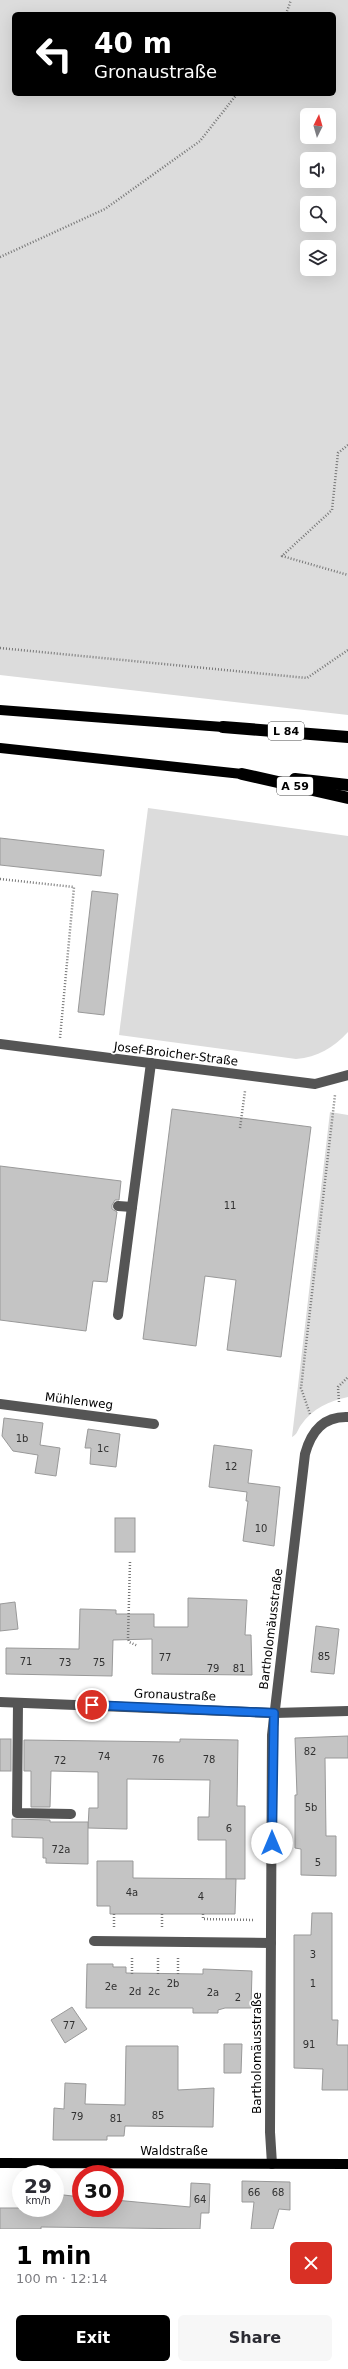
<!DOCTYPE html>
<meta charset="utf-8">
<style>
body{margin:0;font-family:"DejaVu Sans",sans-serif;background:#f7f7f7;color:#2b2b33;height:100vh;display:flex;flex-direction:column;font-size:15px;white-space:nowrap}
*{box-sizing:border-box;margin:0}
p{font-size:13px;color:#7c7c81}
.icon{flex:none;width:22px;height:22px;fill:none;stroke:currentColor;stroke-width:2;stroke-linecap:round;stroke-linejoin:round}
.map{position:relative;height:2229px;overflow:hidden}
.panel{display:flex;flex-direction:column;background:#fff;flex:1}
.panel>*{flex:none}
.top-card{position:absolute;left:12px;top:12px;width:324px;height:84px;border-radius:6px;box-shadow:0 4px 16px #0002;background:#000;color:#fff;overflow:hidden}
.needle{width:26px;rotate:5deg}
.fabs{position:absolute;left:300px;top:108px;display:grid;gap:8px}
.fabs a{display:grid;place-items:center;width:36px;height:36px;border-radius:6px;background:#fff;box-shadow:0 4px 16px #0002;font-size:20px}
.speed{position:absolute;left:12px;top:2165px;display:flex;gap:8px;font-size:20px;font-weight:700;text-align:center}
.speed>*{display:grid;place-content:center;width:52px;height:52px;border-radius:50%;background:#fff;box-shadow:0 4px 16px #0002;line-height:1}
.speed small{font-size:10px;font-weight:400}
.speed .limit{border:6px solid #d22;background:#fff;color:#111}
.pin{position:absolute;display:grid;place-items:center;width:34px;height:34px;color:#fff;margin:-17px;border:2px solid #fff;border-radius:50%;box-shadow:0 1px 4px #0007}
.me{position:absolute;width:44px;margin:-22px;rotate:0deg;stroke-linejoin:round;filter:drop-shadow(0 0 3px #0008)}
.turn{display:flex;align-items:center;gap:14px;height:84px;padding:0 16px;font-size:18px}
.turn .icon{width:52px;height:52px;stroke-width:2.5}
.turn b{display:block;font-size:28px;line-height:34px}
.round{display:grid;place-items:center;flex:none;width:42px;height:42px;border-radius:6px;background:#f7f7f7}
.overview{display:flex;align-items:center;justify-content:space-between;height:68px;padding:0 16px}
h1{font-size:24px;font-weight:700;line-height:30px;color:#000}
.primary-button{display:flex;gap:8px;margin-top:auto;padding:8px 16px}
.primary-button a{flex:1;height:46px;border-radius:6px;background:#000;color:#fff;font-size:16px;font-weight:700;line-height:46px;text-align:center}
.primary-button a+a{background:#f7f7f7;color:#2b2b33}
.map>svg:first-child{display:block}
.green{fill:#dcdcdc;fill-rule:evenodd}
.building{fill:#c4c4c4;stroke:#999}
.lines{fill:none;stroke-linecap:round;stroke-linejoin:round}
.path{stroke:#777;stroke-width:2.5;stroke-dasharray:1 2;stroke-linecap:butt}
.minor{stroke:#555;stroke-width:10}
.major{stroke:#000;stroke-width:10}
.highway{stroke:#000;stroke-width:12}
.route-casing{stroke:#114b97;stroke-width:10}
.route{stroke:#1a73e8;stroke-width:7}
.labels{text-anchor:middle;stroke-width:3.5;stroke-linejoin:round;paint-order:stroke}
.number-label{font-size:10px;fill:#313131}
.shield{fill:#fff;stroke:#4c4c4c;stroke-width:1}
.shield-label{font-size:11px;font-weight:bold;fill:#000}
.street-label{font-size:12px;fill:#000;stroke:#fff}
</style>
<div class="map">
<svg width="348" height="2229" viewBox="0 0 348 2229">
<rect width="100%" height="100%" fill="#fff"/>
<g class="green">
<path d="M0,0H348V715L0,675ZM14,14H334V94H14ZM307,115H329V137H307ZM307,159H329V181H307ZM307,203H329V225H307ZM307,247H329V269H307Z"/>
<path d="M148,808L348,836V1032C333,1048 318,1057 296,1059L119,1035Z"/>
<path d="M330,1112L348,1115V1397C329,1401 313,1408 301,1425C298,1429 297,1435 292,1437Z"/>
</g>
<g class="building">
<polygon points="0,838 104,850 101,876 0,865"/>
<polygon points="92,891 118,894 104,1015 78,1012"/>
<polygon points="172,1109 311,1127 281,1357 227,1350 236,1280 205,1276 196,1346 143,1339"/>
<polygon points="0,1166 121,1181 119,1200 115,1200 112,1205 112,1209 117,1212 107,1282 93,1281 86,1331 0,1320"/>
<polygon points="4,1418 43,1423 40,1445 60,1448 56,1476 35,1473 38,1455 13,1451 2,1436"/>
<polygon points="88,1429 120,1434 116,1467 90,1464 91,1448 85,1448"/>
<polygon points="214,1445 252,1450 248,1483 280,1487 274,1546 243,1541 248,1501 246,1501 247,1492 209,1487"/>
<rect x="115" y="1518" width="20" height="34"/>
<polygon points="188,1598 247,1600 245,1635 251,1635 252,1675 152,1674 152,1639 113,1640 112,1676 6,1674 6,1648 79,1649 80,1609 116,1610 116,1614 154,1614 154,1627 188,1627"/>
<polygon points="15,1602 18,1629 0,1631 0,1604"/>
<polygon points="316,1626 339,1629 334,1674 311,1672"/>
<polygon points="348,1736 348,1758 325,1758 326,1836 336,1836 336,1876 301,1875 301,1849 295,1848 295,1795 297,1795 295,1738"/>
<rect x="0" y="1739" width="11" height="32"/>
<polygon points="180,1739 238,1740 237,1806 245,1806 245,1879 226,1879 226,1840 198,1840 198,1817 209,1817 210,1780 127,1779 127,1829 88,1828 89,1808 98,1808 98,1772 51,1771 50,1807 31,1807 31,1771 24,1771 24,1740 180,1742"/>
<polygon points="12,1819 50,1820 50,1822 88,1822 88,1864 46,1863 46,1858 43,1858 43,1838 12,1837"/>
<polygon points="97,1861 133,1861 133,1878 236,1879 235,1914 110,1914 110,1906 97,1906"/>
<polygon points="312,1913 332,1913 332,2020 338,2020 337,2045 348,2045 348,2090 322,2090 323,2069 294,2068 294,1935 311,1935"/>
<polygon points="87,1964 113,1964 113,1967 126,1967 126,1973 203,1974 203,1969 252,1971 251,2008 225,2008 218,2010 218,2013 193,2013 193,2008 86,2008"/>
<polygon points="72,2007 87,2029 65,2043 51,2020"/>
<polygon points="224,2044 242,2044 241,2073 224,2073"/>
<polygon points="126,2046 178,2046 178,2090 214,2088 213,2127 125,2126 124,2136 107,2136 107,2140 53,2140 54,2108 64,2109 65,2083 86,2084 85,2104 125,2105"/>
<polygon points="242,2181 290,2182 290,2210 279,2209 273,2229 251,2229 254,2202 242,2202"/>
<polygon points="191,2183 210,2184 209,2213 201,2213 200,2229 41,2227 41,2229 0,2229 0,2208 55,2208 55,2194 81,2197 81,2208 115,2208 115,2200 190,2207"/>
</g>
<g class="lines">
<g class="path">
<polyline points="286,14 291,0"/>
<polyline points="0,257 105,209 200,141 237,94"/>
<polyline points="348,445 338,453 332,510 282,556 348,575"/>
<polyline points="0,648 307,678 348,650"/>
<polyline points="0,879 74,887 60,1038"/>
<polyline points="240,1128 245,1091"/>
<polyline points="339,1402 338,1387 348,1377"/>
<polyline points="310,1414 301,1388 335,1095"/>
<polyline points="130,1562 128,1638 129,1642 138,1646"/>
<polyline points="114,1914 114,1927"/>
<polyline points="162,1914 162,1927"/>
<polyline points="203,1914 203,1919 255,1920"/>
<polyline points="132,1974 132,1956"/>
<polyline points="158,1974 158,1958"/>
<polyline points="178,1974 178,1956"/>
</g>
<g class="minor">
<polyline points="0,1044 315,1084 348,1075"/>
<polyline points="118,1206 132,1207 151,1063"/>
<polyline points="118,1315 132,1207"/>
<polyline points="0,1404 154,1424"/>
<polyline points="0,1702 274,1713 348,1711"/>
<polyline points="18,1703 17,1813 71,1814"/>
<polyline points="94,1941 271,1943"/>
<path d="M272,2164L270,2132L272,1735L305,1454C311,1432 323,1416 348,1417"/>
</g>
<g class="major">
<polyline points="0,710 223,727"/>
<polyline points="0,748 242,774"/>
<polyline points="0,2163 348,2164"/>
</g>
<g class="highway">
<polyline points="223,727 348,737"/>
<polyline points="242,774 348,798"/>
<polyline points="295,779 348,785"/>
</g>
</g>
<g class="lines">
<defs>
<polyline id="route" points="92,1705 274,1713 272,1843"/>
</defs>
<use href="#route" class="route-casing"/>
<use href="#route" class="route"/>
</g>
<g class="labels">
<g class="number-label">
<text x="230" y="1209">11</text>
<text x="22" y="1442">1b</text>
<text x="103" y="1452">1c</text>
<text x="231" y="1470">12</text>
<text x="261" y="1532">10</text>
<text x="324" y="1660">85</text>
<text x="165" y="1661">77</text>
<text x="26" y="1665">71</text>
<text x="65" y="1666">73</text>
<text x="99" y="1666">75</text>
<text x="213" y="1672">79</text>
<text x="239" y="1672">81</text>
<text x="310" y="1755">82</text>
<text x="104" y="1760">74</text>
<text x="158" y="1763">76</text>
<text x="209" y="1763">78</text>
<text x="60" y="1764">72</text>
<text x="311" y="1811">5b</text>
<text x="229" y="1832">6</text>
<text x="61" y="1853">72a</text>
<text x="318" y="1866">5</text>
<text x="132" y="1896">4a</text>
<text x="201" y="1900">4</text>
<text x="313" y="1958">3</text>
<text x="173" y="1987">2b</text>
<text x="313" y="1987">1</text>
<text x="111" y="1990">2e</text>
<text x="135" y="1995">2d</text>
<text x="154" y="1995">2c</text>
<text x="213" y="1996">2a</text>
<text x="238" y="2001">2</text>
<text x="69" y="2029">77</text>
<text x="309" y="2048">91</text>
<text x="158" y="2119">85</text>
<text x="77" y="2120">79</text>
<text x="116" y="2122">81</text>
<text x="254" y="2196">66</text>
<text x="278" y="2196">68</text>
<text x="200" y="2203">64</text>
</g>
<g class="shield">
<rect x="268" y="722" width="36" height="18" rx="3"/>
<rect x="277" y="777" width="36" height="18" rx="3"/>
</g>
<g class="shield-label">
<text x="286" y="735">L 84</text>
<text x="295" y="790">A 59</text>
</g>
<g class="street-label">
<text transform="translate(176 1054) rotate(7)" y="4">Josef-Broicher-Straße</text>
<text transform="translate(79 1401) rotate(7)" y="4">Mühlenweg</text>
<text transform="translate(271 1629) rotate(-83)" y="4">Bartholomäusstraße</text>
<text transform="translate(175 1695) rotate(2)" y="4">Gronaustraße</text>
<text transform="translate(257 2053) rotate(-90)" y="4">Bartholomäusstraße</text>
<text x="174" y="2155">Waldstraße</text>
</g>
</g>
</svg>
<div class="fabs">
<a><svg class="needle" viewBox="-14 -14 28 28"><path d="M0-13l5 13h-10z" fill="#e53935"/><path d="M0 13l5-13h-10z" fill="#7c7c81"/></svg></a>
<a><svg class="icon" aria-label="sound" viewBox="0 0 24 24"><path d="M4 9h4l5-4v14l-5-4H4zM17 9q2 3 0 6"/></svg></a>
<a><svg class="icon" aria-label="search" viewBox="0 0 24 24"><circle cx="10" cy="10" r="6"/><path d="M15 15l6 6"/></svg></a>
<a><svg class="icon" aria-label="layers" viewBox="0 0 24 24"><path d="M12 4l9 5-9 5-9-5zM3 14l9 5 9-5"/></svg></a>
</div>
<div class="speed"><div>29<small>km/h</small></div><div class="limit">30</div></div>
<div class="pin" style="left:92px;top:1705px;background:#d93025"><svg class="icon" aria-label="arrive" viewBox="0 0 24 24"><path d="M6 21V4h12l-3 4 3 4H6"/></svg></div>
<svg class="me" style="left:272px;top:1843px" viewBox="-20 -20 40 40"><circle r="19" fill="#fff"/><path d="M0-13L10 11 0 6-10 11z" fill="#1a73e8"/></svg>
<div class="top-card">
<div class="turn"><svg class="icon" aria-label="left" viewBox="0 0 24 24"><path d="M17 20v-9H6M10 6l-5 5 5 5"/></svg><div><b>40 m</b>Gronaustraße</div></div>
</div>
</div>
<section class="panel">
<div class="overview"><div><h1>1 min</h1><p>100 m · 12:14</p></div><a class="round" style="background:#d93025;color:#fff"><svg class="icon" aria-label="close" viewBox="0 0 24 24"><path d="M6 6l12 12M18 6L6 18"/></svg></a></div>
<div class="primary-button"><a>Exit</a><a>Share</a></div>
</section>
